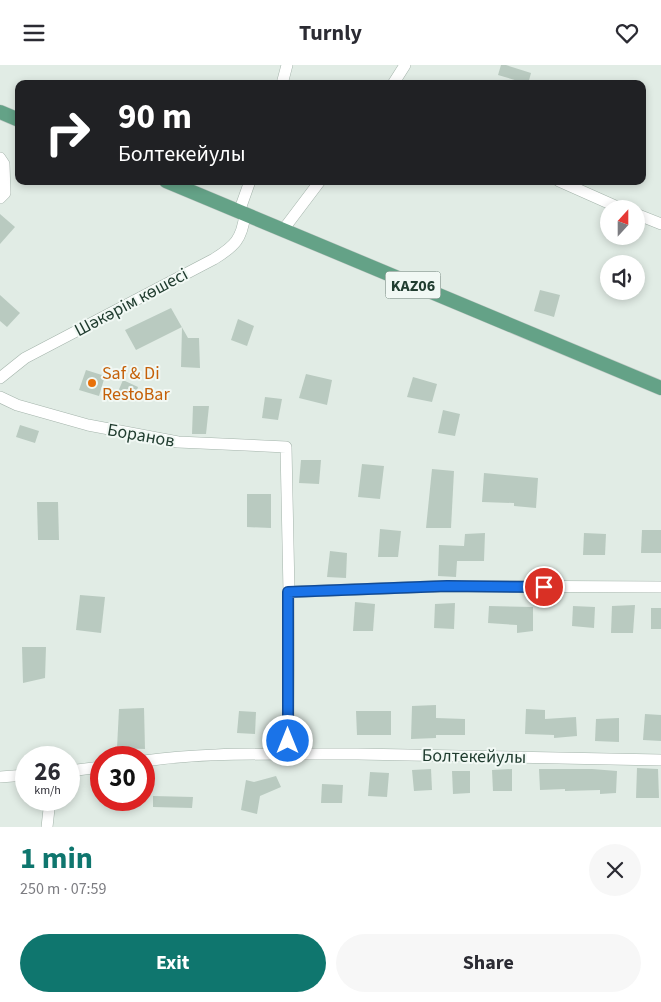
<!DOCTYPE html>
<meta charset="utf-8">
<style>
body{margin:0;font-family:"Source Sans 3",sans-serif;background:#f7f7f7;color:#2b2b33;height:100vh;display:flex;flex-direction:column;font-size:19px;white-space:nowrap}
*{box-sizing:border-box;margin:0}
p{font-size:16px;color:#7c7c81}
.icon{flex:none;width:28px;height:28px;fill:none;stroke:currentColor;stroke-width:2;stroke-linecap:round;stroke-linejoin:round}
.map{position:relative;height:762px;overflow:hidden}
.sheet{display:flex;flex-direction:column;background:#fff;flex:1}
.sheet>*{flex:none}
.top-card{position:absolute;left:15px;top:15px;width:631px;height:105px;border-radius:10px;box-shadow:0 2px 8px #0003;background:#202124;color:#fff;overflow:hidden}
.needle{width:32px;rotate:21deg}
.fabs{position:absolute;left:600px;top:135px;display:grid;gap:10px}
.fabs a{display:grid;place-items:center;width:45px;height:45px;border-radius:50%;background:#fff;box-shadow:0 2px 8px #0003;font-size:25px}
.speed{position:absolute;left:15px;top:681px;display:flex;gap:10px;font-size:25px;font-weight:700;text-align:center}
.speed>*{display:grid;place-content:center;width:65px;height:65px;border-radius:50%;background:#fff;box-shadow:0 2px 8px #0003;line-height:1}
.speed small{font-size:12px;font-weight:400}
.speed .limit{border:8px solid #d22;background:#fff;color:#111}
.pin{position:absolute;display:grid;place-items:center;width:42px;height:42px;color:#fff;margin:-21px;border:2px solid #fff;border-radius:50%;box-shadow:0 1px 5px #0007}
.me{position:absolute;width:55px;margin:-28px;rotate:0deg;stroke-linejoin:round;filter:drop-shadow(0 0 4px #0008)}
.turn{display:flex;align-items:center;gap:18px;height:105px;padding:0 20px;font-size:22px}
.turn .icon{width:65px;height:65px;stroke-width:2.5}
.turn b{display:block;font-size:35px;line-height:42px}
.round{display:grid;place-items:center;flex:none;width:52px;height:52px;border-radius:26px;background:#f7f7f7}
.summary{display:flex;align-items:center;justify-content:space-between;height:85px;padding:0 20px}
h1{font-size:30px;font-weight:700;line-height:38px;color:#0f766e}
.primary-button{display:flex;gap:10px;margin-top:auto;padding:10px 20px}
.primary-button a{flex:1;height:58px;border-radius:30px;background:#0f766e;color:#fff;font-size:20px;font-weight:700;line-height:58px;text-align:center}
.primary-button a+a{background:#f7f7f7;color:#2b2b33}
header{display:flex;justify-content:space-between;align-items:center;height:65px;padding:0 20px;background:#fff;font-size:22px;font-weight:700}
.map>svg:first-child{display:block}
.building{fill:#b9cac0}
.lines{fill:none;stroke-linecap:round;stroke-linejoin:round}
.minor-casing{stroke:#a4b4ab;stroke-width:12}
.major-casing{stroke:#c1c9c5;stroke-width:15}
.minor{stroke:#fff;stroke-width:11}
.major{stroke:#64a287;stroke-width:14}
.route-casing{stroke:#114b97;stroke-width:12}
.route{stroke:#1a73e8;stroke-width:9}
.food-dot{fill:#e8710a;stroke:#f1f8f4;stroke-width:2}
.labels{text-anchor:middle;stroke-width:4;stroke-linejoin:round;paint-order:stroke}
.shield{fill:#f1f8f4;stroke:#5f756b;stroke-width:1}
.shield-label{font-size:16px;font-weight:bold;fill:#213d30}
.street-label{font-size:18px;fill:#213d30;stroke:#f1f8f4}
.food-label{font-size:18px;fill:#c56008;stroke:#f1f8f4;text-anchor:start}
</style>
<header><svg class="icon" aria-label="menu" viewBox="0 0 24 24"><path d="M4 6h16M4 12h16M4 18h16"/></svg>Turnly<svg class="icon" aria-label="heart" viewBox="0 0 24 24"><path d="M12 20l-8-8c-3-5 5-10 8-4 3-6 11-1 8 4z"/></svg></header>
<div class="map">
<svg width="661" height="762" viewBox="0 0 661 762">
<rect width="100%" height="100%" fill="#e1ece5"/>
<g class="building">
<polygon points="501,0 506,0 531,8 528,19 498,10"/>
<polygon points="0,149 15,162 0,179"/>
<polygon points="540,225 560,230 554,252 534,246"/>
<polygon points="0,230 20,248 7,262 0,256"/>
<polygon points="171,243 188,273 199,273 200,303 181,302 182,262 136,285 125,265"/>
<polygon points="238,254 254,261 247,281 231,275"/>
<polygon points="86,305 105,311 99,331 79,325"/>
<polygon points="306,309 332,315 327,340 299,333"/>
<polygon points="413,312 437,319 432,337 407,332"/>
<polygon points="123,315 138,322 133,336 117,329"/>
<polygon points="265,332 282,334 278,355 262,353"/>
<polygon points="193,341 209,341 206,369 192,369"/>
<polygon points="443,345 460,349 455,371 438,368"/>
<polygon points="20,360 39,366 35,378 16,372"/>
<polygon points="301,395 321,395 319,419 299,418"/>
<polygon points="362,399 384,401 380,434 358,432"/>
<polygon points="432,404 454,406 451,463 426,463"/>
<polygon points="484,408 538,413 536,443 514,441 514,438 482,437"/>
<polygon points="247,429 271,429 271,463 247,462"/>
<polygon points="37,437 58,437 59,475 38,475"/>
<polygon points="380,464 401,466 398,492 378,492"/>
<polygon points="642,465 661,465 661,488 641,488"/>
<polygon points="485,468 484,496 457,496 456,512 438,511 439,480 464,481 465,469"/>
<polygon points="584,468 606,469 605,490 583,490"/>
<polygon points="330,486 347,488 346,513 327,512"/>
<polygon points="80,530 105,532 101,568 76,565"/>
<polygon points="355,537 375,539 373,566 353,566"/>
<polygon points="455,538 454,564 434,563 435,539"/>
<polygon points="635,540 633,568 611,568 612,541"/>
<polygon points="489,541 533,542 533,566 517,568 517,560 488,558"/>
<polygon points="573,541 595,542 594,563 572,561"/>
<rect x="651" y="543" width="10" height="21"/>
<polygon points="22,582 46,582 45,613 23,618"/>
<polygon points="436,640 436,653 465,654 465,670 436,670 436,673 411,674 412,641"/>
<polygon points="144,643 145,684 117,683 119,644"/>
<polygon points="526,644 545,645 545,654 576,652 577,671 554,673 554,670 525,669"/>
<polygon points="239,646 256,647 255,669 237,668"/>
<polygon points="356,646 391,646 391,670 357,670"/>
<polygon points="645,649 661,650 661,676 643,675"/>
<polygon points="619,653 619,677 595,676 596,654"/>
<polygon points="637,703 658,704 659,733 636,733"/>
<polygon points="431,704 432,725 414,726 412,705"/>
<polygon points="512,704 512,726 493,726 492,705"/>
<polygon points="539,704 592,704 617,706 616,728 600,729 600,725 565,726 565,724 540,725"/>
<polygon points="452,706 470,706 470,728 453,729"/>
<polygon points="370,707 389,708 387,732 368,731"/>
<polygon points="276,711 281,722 260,731 257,749 241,745 246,715 254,717"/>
<polygon points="322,719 343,720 342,738 321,738"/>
<polygon points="153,731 193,732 192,743 153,742"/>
</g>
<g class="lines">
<defs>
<g id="minor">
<polyline points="282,19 287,0"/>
<polyline points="393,19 405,0"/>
<polyline points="0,93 4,99 5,128 0,133"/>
<polyline points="559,116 622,144"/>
<polyline points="239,147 250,116"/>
<polyline points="636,149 661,159"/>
<polyline points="283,165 320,116"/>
<path d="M0,313L25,293L214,194C235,181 242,174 245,149"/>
<polyline points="0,332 17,340 88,360 178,377 286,382 289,527"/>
<polyline points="288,689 358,689 661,695"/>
<path d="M144,696C192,689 239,689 288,689L289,527L447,521L661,522"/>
<polyline points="69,706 101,702"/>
<polyline points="0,712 26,710"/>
<polyline points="47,762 50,735"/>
</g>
<g id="major">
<polyline points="0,47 19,55"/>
<polyline points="166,116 661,323"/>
</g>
</defs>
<use href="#minor" class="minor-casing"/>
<use href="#major" class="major-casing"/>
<use href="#minor" class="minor"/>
<use href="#major" class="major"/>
</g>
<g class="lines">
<defs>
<polyline id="route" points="288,676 288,527 447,521 544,522"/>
</defs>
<use href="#route" class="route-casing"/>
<use href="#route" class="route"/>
</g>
<circle class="food-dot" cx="92" cy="318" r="5"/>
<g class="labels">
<rect class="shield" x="385.5" y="206.5" width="55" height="27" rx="4"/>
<g class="shield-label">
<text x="413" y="226">KАZ06</text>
</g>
<g class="street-label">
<text transform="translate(131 237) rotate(-28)" y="6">Шәкәрім көшесі</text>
<text transform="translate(141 370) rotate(10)" y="6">Боранов</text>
<text transform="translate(474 691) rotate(1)" y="6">Болтекейулы</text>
</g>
<g class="food-label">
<text x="102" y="314">Saf &amp; Di<tspan x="102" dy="21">RestoBar</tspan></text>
</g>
</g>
</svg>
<div class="fabs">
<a><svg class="needle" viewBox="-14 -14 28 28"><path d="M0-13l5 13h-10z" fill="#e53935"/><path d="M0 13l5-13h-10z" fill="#7c7c81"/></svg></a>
<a><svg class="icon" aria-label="sound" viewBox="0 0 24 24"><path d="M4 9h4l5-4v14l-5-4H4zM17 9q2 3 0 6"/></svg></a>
</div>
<div class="speed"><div>26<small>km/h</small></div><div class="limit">30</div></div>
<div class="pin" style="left:544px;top:522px;background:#d93025"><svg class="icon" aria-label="arrive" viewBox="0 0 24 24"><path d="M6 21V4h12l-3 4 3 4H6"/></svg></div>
<svg class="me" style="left:288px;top:676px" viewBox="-20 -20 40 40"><circle r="17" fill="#1a73e8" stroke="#fff" stroke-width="3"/><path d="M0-11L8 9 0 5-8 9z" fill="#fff"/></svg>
<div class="top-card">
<div class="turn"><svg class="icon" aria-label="right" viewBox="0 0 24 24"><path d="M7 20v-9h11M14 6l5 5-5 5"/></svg><div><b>90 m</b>Болтекейулы</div></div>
</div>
</div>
<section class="sheet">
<div class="summary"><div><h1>1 min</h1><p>250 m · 07:59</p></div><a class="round"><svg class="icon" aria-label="close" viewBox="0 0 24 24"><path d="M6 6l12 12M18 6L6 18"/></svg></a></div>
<div class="primary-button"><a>Exit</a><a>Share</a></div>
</section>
